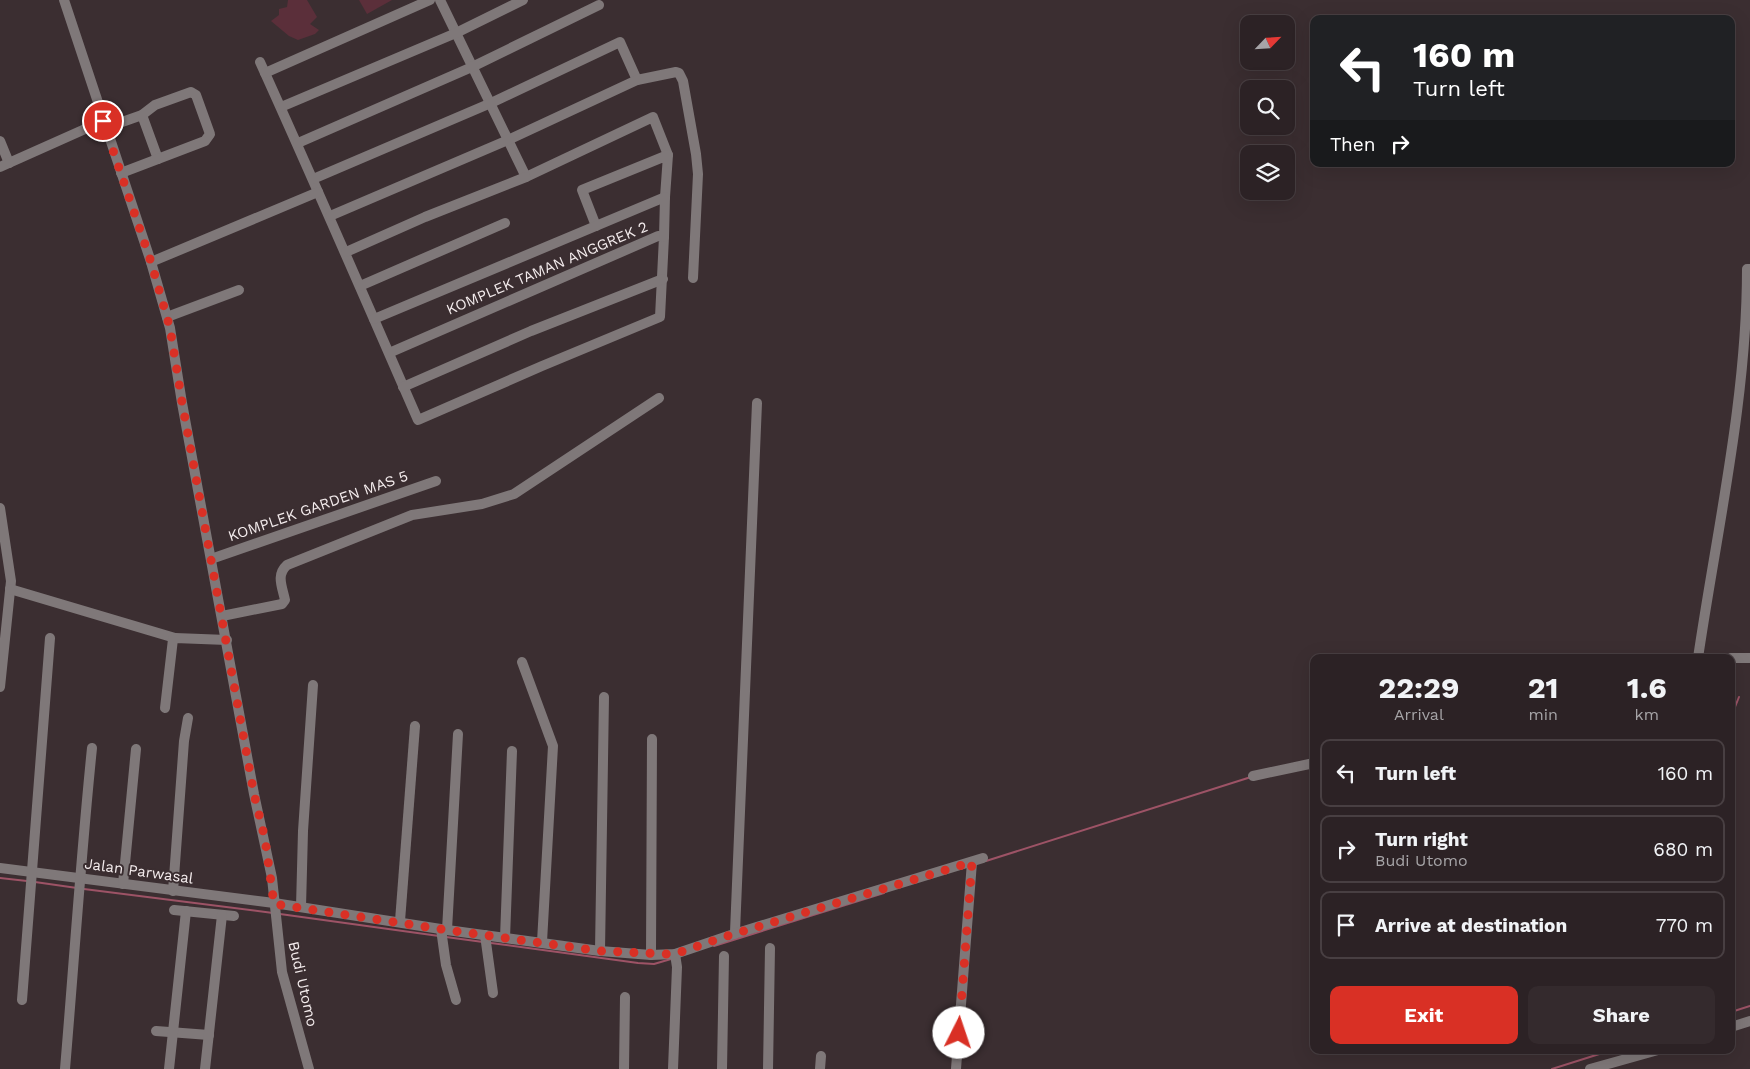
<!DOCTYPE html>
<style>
body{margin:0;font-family:"Work Sans",sans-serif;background:#342a2d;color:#f1f3f6;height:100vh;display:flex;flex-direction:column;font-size:19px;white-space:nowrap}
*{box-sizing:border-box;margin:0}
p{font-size:16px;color:#a6a4a7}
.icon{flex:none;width:28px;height:28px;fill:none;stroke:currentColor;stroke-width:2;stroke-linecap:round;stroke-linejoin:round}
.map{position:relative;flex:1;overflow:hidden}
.sheet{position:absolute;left:1310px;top:654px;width:425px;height:400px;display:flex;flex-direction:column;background:#2c2225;border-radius:10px;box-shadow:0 5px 20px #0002,0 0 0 1px #483f42}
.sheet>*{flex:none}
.guide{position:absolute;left:1310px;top:15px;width:425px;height:152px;border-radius:10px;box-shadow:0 5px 20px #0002,0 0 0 1px #483f42;background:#202124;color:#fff;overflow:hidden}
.needle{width:32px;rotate:65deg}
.buttons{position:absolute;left:1240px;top:15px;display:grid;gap:10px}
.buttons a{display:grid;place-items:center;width:55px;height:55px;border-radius:10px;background:#2c2225;box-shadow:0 5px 20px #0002,0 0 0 1px #483f42;font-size:25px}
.pin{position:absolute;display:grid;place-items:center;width:42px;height:42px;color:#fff;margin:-21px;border:2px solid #fff;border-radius:50%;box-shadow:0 1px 5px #0007}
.me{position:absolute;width:55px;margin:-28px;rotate:4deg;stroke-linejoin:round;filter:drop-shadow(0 0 4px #0008)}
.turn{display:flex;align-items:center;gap:18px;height:105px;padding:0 20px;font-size:22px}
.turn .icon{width:65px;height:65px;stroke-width:2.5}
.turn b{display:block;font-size:35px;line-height:42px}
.then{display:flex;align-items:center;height:48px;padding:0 20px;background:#0003;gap:10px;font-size:19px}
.eta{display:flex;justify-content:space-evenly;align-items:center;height:85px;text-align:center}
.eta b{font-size:30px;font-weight:700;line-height:35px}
.button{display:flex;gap:10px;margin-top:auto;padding:10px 20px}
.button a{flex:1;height:58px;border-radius:10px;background:#d93025;color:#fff;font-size:20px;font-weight:700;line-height:58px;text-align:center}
.button a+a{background:#342a2d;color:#f1f3f6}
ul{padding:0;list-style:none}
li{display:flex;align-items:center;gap:15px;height:68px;margin:0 10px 8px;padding:0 10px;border:2px solid #483f42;border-radius:10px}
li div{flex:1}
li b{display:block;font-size:19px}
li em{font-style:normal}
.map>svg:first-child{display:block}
.green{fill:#5b2f3a}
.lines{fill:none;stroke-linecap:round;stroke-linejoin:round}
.stream{stroke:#9d5366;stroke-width:2}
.minor{stroke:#7f7879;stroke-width:10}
.route{stroke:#d93025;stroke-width:9;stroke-dasharray:0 16.2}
.labels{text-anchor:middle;stroke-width:4;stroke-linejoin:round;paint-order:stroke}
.street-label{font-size:15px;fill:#f4eced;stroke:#3b2e31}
</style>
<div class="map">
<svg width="1750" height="1069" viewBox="0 0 1750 1069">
<rect width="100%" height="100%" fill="#3b2e31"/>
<g class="green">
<polygon points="288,0 307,0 317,17 310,24 319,30 315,34 298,40 289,36 271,21 279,15 279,9 287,7"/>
<polygon points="359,0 392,0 367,14"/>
</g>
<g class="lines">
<g class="stream">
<polyline points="1731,717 1739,697"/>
<polyline points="986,861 1251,777"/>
<polyline points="0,878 27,881"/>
<polyline points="35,882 77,888"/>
<polyline points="84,889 273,913"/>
<polyline points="280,914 439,936"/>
<polyline points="446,937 483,942"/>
<polyline points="491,943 638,963 654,964 671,959"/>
<polyline points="714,946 884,893"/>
<polyline points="1731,1012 1750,1006"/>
<polyline points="1552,1069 1612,1050"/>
</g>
<g class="minor">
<polyline points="64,0 151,262 170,328 182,403 254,794 272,878 282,972 309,1069"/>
<polyline points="440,0 526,177 653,117 668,155"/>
<path d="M260,62C314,181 366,301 418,420L542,366L660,317L664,237L658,236L389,353"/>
<polyline points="265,73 430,0"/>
<polyline points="281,107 456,33 523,0"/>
<polyline points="142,115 158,159"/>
<polyline points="105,128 142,115 155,105 191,92 196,95 210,134 205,141 121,173"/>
<polyline points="0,141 9,163"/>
<polyline points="298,143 472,67 599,5"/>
<polyline points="0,167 103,121"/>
<polyline points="313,179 491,103 620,42 637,80"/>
<polyline points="330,216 508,140 637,80 676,72 679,73 683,81 696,154 698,174 693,278"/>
<polyline points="596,226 582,190 668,155 665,197"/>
<polyline points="346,252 425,217 526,177"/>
<polyline points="151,262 318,192"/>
<polyline points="360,286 505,223"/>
<polyline points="167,317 239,290"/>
<polyline points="374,319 665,197 664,237"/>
<polyline points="403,387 531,331 663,279"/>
<polyline points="0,508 11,581 0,687"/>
<polyline points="211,559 436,481"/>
<polyline points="10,589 175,638"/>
<path d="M222,616L282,604L285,600C282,586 276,575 287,565L412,515L482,504L514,494L659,398"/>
<path d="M1698,658C1717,529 1747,399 1747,269H1750"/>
<polyline points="1731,658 1750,658"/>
<polyline points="522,662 553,746 542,942"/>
<polyline points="165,708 173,639 175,638 227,640"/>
<polyline points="1253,776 1314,763"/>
<polyline points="0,868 274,903 447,930 600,951 651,955 675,954 734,934 735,932 757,403"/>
<polyline points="123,884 136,749"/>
<polyline points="173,891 184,741 188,718"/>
<polyline points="301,907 303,831 313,685"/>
<polyline points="174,910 234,916"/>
<polyline points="400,921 415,726"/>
<polyline points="441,929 446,965 456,1000"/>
<polyline points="447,930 458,734"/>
<polyline points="734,934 983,858"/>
<polyline points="485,935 493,993"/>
<polyline points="505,938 512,751"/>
<polyline points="600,951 604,697"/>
<polyline points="651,955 652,739"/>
<polyline points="22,1000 50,638"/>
<polyline points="1731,1027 1750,1021"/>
<polyline points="156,1031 209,1035"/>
<path d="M65,1069C74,962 81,855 92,748"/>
<polyline points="169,1069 186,911"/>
<polyline points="205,1069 222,915"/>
<polyline points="624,1069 625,997"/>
<polyline points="673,1069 677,967 675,954"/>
<polyline points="722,1069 724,956"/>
<polyline points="768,1069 770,948"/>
<polyline points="820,1069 821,1056"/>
<polyline points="956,1069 972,862"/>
<polyline points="1590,1069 1658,1050"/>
</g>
</g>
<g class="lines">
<polyline class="route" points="103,121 151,262 170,328 182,402 254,794 265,839 274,904 447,930 600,951 666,954 675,954 724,937 972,862 959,1033"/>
</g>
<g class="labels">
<g class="street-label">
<text transform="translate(547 268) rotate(-23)" y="5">KOMPLEK TAMAN ANGGREK 2</text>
<text transform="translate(318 506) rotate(-19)" y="5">KOMPLEK GARDEN MAS 5</text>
<text transform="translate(139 871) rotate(8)" y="5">Jalan Parwasal</text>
<text transform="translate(303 984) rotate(77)" y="5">Budi Utomo</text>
</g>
</g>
</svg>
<div class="buttons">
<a><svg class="needle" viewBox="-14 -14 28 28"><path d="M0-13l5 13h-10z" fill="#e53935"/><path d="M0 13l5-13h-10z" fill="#a6a4a7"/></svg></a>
<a><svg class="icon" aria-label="search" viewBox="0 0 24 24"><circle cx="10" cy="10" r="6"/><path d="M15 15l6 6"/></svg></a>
<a><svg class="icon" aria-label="layers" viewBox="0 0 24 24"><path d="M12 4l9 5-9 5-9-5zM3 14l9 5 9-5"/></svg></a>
</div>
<div class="pin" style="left:103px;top:121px;background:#d93025"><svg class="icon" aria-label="arrive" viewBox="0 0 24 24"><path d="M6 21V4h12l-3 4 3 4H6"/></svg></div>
<svg class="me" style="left:959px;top:1033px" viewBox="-20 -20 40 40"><circle r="19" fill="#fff"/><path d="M0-13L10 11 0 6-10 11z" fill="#d93025"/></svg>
<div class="guide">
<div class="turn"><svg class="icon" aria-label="left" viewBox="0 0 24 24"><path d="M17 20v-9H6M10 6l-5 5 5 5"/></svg><div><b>160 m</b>Turn left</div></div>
<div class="then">Then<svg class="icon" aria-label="right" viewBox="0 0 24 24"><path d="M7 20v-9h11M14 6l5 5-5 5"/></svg></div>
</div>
<section class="sheet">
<div class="eta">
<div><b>22:29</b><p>Arrival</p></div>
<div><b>21</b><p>min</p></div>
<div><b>1.6</b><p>km</p></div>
</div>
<ul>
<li><svg class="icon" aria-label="left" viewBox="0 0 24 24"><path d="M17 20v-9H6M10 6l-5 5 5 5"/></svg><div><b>Turn left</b></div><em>160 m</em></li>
<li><svg class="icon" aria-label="right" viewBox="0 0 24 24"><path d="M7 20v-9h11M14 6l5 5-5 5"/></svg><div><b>Turn right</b><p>Budi Utomo</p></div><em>680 m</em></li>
<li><svg class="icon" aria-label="arrive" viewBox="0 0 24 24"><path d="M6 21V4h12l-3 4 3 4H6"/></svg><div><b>Arrive at destination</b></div><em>770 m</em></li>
</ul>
<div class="button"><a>Exit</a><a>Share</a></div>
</section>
</div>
